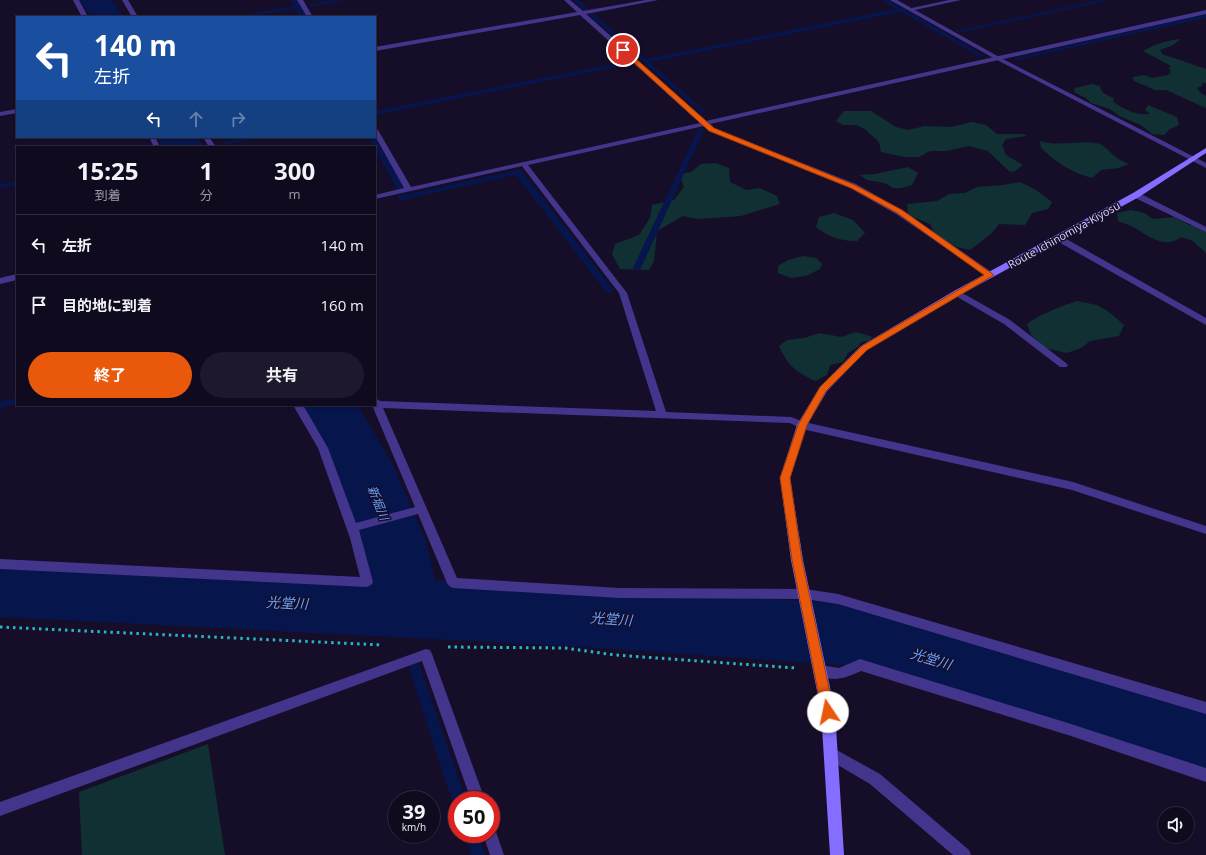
<!DOCTYPE html>
<html lang="ja">
<meta charset="utf-8">
<style>
body{margin:0;font-family:"Open Sans","Noto Sans JP",sans-serif;background:#1e182c;color:#f1f3f6;height:100vh;display:flex;flex-direction:column;font-size:15px;white-space:nowrap}
*{box-sizing:border-box;margin:0}
p{font-size:13px;color:#9c9aa4}
.icon{flex:none;width:22px;height:22px;fill:none;stroke:currentColor;stroke-width:2;stroke-linecap:round;stroke-linejoin:round}
.map{position:relative;flex:1;overflow:hidden}
.details{position:absolute;left:16px;top:146px;width:360px;height:260px;display:flex;flex-direction:column;background:#100a1f;border-radius:0px;box-shadow:0 1px 3px #0004,0 0 0 1px #302b3d}
.details>*{flex:none}
.hud{position:absolute;left:16px;top:16px;width:360px;height:122px;border-radius:0px;box-shadow:0 1px 3px #0004,0 0 0 1px #302b3d;background:#1a4fa0;color:#fff;overflow:hidden}
.controls{position:absolute;left:1158px;top:807px;display:grid;gap:8px}
.controls a{display:grid;place-items:center;width:36px;height:36px;border-radius:50%;background:#100a1f;box-shadow:0 1px 3px #0004,0 0 0 1px #302b3d;font-size:20px}
.speed{position:absolute;left:388px;top:791px;display:flex;gap:8px;font-size:20px;font-weight:700;text-align:center}
.speed>*{display:grid;place-content:center;width:52px;height:52px;border-radius:50%;background:#100a1f;box-shadow:0 1px 3px #0004,0 0 0 1px #302b3d;line-height:1}
.speed small{font-size:10px;font-weight:400}
.speed .limit{border:6px solid #d22;background:#fff;color:#111}
.pin{position:absolute;display:grid;place-items:center;width:34px;height:34px;color:#fff;margin:-17px;border:2px solid #fff;border-radius:50%;box-shadow:0 1px 4px #0007}
.me{position:absolute;width:44px;margin:-22px;rotate:349deg;stroke-linejoin:round;filter:drop-shadow(0 0 3px #0008)}
.turn{display:flex;align-items:center;gap:14px;height:84px;padding:0 12px;font-size:18px}
.turn .icon{width:52px;height:52px;stroke-width:2.5}
.turn b{display:block;font-size:28px;line-height:34px}
.lanes{display:flex;align-items:center;height:38px;padding:0 12px;background:#0003;justify-content:center;gap:20px;direction:ltr}
.lanes .off{opacity:.35}
.eta{display:flex;justify-content:space-evenly;align-items:center;height:68px;text-align:center}
.eta b{font-size:24px;font-weight:700;line-height:28px}
.action{display:flex;gap:8px;margin-top:auto;padding:8px 12px}
.action a{flex:1;height:46px;border-radius:24px;background:#ea580c;color:#fff;font-size:16px;font-weight:700;line-height:46px;text-align:center}
.action a+a{background:#1e182c;color:#f1f3f6}
ul{padding:0;list-style:none}
li{display:flex;align-items:center;gap:12px;height:60px;padding:0 12px;border-top:1px solid #302b3d}
li div{flex:1}
li b{display:block;font-size:15px}
li em{font-style:normal}
.map>svg:first-child{display:block}
.green{fill:#103034}
.lines{fill:none;stroke-linecap:round;stroke-linejoin:round}
.stream{fill:#06154b;fill-rule:evenodd}
.river{fill:#06154b;fill-rule:evenodd}
.path{stroke:#25b8c4;stroke-width:3;stroke-dasharray:2.5 4;stroke-linecap:butt}
.minor{fill:#44358c;fill-rule:evenodd}
.tertiary{fill:#44358c;fill-rule:evenodd}
.secondary{fill:#856dff;fill-rule:evenodd}
.route{fill:#ea580c;stroke:#983908}
.labels{text-anchor:middle;stroke-width:3;stroke-linejoin:round;paint-order:stroke}
.street-label{font-size:11px;fill:#e1d6ff;stroke:#160e29}
.water-label{font-size:12px;font-style:italic;fill:#64a2ff;stroke:#160e29}
.near-water-label{font-size:14px;font-style:italic;fill:#64a2ff;stroke:#160e29}
</style>
<div class="map">
<svg width="1206" height="855" viewBox="0 0 1206 855">
<rect width="100%" height="100%" fill="#160e29"/>
<g class="green">
<path d="M1181,39L1173,45L1160,50L1162,54L1206,69V83H1202V86L1197,88L1201,93L1206,96V108L1166,90H1155L1134,81L1133,77L1144,75L1152,78L1168,75L1171,72L1169,68L1171,66L1143,51C1155,44 1168,40 1181,39Z"/>
<path d="M1092,84L1100,86C1101,94 1108,95 1114,98L1113,102C1127,110 1133,115 1150,114L1145,110L1148,105L1177,117L1179,125L1170,129L1164,135L1152,134L1141,125L1119,116L1110,109L1091,103L1086,98L1074,92L1075,88Z"/>
<polygon points="844,111 871,111 896,127 909,130 924,126 951,127 972,122 986,125 997,134 1023,134 1027,136 1006,139 1002,145 1006,155 1023,165 1015,171 1010,172 988,151 969,146 946,151 930,151 919,157 904,157 881,152 879,142 865,129 856,125 843,125 836,121"/>
<path d="M1040,141C1059,147 1078,140 1096,143C1103,144 1108,150 1113,155C1117,159 1124,162 1129,164L1119,168L1101,170L1092,178C1072,173 1056,162 1041,148Z"/>
<polygon points="715,163 729,168 730,182 746,190 760,188 777,196 780,204 741,216 698,219 683,216 657,231 654,261 649,270 620,269 612,254 615,244 639,235 650,218 652,205 674,200 684,187 679,174 691,172 701,164"/>
<polygon points="908,167 918,173 912,185 901,188 893,188 885,183 867,180 860,175 875,174"/>
<polygon points="1020,182 1036,190 1052,202 1048,209 1032,213 1025,225 999,224 991,234 970,250 957,247 935,235 930,224 908,215 907,204 937,201 949,194 965,193 977,187 1003,185"/>
<path d="M1131,210L1144,213L1153,219L1175,217L1189,225L1206,227V253L1193,241L1181,237C1166,250 1148,236 1135,228C1130,225 1124,223 1118,221L1117,213Z"/>
<path d="M834,213L853,220L865,233L857,241C840,241 829,237 816,227L819,217Z"/>
<polygon points="803,256 816,258 822,264 820,269 806,276 791,278 778,273 778,266 788,260"/>
<path d="M1077,301L1097,305L1109,312L1124,325L1119,336L1090,341L1081,348L1067,353L1045,348L1031,335L1027,324C1043,313 1059,307 1077,301Z"/>
<path d="M856,332L873,337L869,341L861,342L858,347L848,353L843,362L830,365L827,375L815,381C795,371 789,367 779,346L787,340L804,338L820,333L841,337Z"/>
<polygon points="208,744 225,855 82,855 79,792"/>
</g>
<g class="lines">
<g class="stream">
<polygon points="291,0 297,0 306,17 300,17 296,9 247,17 234,17 294,6"/>
<polygon points="332,0 346,0 310,7 307,5"/>
<polygon points="573,0 579,0 589,9 584,10"/>
<polygon points="881,0 888,0 985,56 980,57 901,12 649,62 705,111 706,112 703,114 588,14 593,13 646,59 896,9"/>
<polygon points="1100,0 1111,0 958,33 955,31"/>
<polygon points="1206,14 1206,18 1018,60 1015,58"/>
<polygon points="629,61 631,62 631,64 375,115 375,111"/>
<polygon points="701,128 704,130 641,268 640,270 634,270 633,268 698,130"/>
<polygon points="243,137 258,137 255,139 227,144 224,142"/>
<polygon points="368,137 374,137 405,188 404,190 401,190 397,188 375,150 375,147 373,147"/>
<polygon points="518,170 521,170 612,288 613,290 612,292 606,292 516,175 402,200 399,200 397,196 401,194 404,195"/>
<polygon points="17,181 17,185 0,188 0,184"/>
<polygon points="17,398 17,404 0,408 0,402"/>
<polygon points="415,663 419,665 421,669 466,800 457,800 457,806 454,805 452,800 409,669 411,665"/>
<polygon points="464,834 478,834 485,855 471,855"/>
</g>
<g class="river">
<polygon points="80,0 112,0 123,17 91,17"/>
<polygon points="158,137 198,137 203,147 163,147"/>
<polygon points="302,405 358,405 393,465 426,541 435,580 568,586 852,604 1206,705 1206,779 852,666 568,646 0,617 0,561 367,577 360,541 333,465"/>
</g>
<g class="path">
<polyline points="0,627 383,645"/>
<polyline points="448,647 565,648 615,655 796,668"/>
</g>
<g class="minor">
<polygon points="73,0 79,0 88,17 82,17"/>
<polygon points="122,0 128,0 138,17 132,17"/>
<polygon points="297,0 303,0 313,17 307,17"/>
<polygon points="564,0 570,0 583,11 646,0 658,0 586,14 706,121 1206,10 1206,14 710,124 713,128 856,184 902,210 993,273 994,275 993,277 990,278 896,214 850,188 709,130 704,126 528,165 627,293 666,412 791,417 804,422 1073,482 1206,526 1206,534 1072,490 802,429 790,423 383,408 457,578 620,588 805,589 838,594 1206,702 1206,714 838,604 805,599 620,598 453,588 449,586 447,583 418,514 359,530 373,582 371,585 367,587 0,569 0,559 360,577 350,538 318,448 293,405 303,405 328,448 356,523 415,507 372,405 375,405 375,398 380,401 656,411 619,293 522,166 375,199 375,195 404,188 375,136 375,128 378,130 411,187 700,123 580,15 375,51 375,47 577,12"/>
<polygon points="949,0 961,0 910,11 907,9"/>
<polygon points="17,109 17,113 0,116 0,112"/>
<polygon points="149,137 155,137 160,147 154,147"/>
<polygon points="203,137 209,137 216,147 209,147"/>
<polygon points="1133,193 1139,193 1206,227 1206,232 1133,197"/>
<polygon points="1055,236 1061,236 1206,318 1206,325 1055,240"/>
<polygon points="17,274 17,280 0,284 0,278"/>
<polygon points="957,290 1010,320 1066,363 1068,365 1066,367 1060,367 1004,324 954,295 953,293"/>
<polygon points="426,649 430,650 432,654 485,800 471,800 422,661 0,816 0,802"/>
<path d="M860,659L1071,724L1206,768V782L1071,736L861,671C843,679 835,682 816,675L814,671L816,667L820,665L839,668Z"/>
<polygon points="831,747 880,774 969,850 971,855 953,855 870,784 826,758 824,753 826,748"/>
<polygon points="491,827 495,829 504,855 490,855 483,834 491,834"/>
</g>
<polygon class="tertiary" points="890,0 897,0 1001,58 1206,163 1206,168 997,60"/>
<polygon class="secondary" points="1206,148 1206,153 1139,197 960,295 867,350 827,391 807,425 790,478 803,560 835,711 844,855 830,855 821,711 791,560 780,478 797,425 820,387 861,346 954,291 1133,193"/>
</g>
<polygon class="route" points="621,49 625,49 714,128 855,185 902,210 994,275 867,350 826,391 807,425 790,478 802,560 834,712 832,715 828,717 824,715 822,712 792,560 780,478 798,425 820,387 862,346 984,275 897,213 851,188 709,131 621,51"/>
<g class="labels">
<g class="street-label">
<text transform="translate(1064 235) rotate(-29)" y="4">Route Ichinomiya-Kiyosu</text>
</g>
<g class="water-label">
<text transform="translate(378 503) rotate(68)" y="4">新堀川</text>
</g>
<g class="near-water-label">
<text transform="translate(287 603) rotate(3)" y="5">光堂川</text>
<text transform="translate(611 619) rotate(4)" y="5">光堂川</text>
<text transform="translate(931 659) rotate(17)" y="5">光堂川</text>
</g>
</g>
</svg>
<div class="controls">
<a><svg class="icon" aria-label="sound" viewBox="0 0 24 24"><path d="M4 9h4l5-4v14l-5-4H4zM17 9q2 3 0 6"/></svg></a>
</div>
<div class="speed"><div>39<small>km/h</small></div><div class="limit">50</div></div>
<div class="pin" style="left:623px;top:50px;background:#d93025"><svg class="icon" aria-label="arrive" viewBox="0 0 24 24"><path d="M6 21V4h12l-3 4 3 4H6"/></svg></div>
<svg class="me" style="left:828px;top:712px" viewBox="-20 -20 40 40"><circle r="19" fill="#fff"/><path d="M0-13L10 11 0 6-10 11z" fill="#ea580c"/></svg>
<div class="hud">
<div class="turn"><svg class="icon" aria-label="left" viewBox="0 0 24 24"><path d="M17 20v-9H6M10 6l-5 5 5 5"/></svg><div><b>140 m</b>左折</div></div>
<div class="lanes"><svg class="icon" aria-label="left" viewBox="0 0 24 24"><path d="M17 20v-9H6M10 6l-5 5 5 5"/></svg><svg class="icon off" aria-label="ahead" viewBox="0 0 24 24"><path d="M12 20V5M6 11l6-6 6 6"/></svg><svg class="icon off" aria-label="right" viewBox="0 0 24 24"><path d="M7 20v-9h11M14 6l5 5-5 5"/></svg></div>
</div>
<section class="details">
<div class="eta">
<div><b>15:25</b><p>到着</p></div>
<div><b>1</b><p>分</p></div>
<div><b>300</b><p>m</p></div>
</div>
<ul>
<li><svg class="icon" aria-label="left" viewBox="0 0 24 24"><path d="M17 20v-9H6M10 6l-5 5 5 5"/></svg><div><b>左折</b></div><em>140 m</em></li>
<li><svg class="icon" aria-label="arrive" viewBox="0 0 24 24"><path d="M6 21V4h12l-3 4 3 4H6"/></svg><div><b>目的地に到着</b></div><em>160 m</em></li>
</ul>
<div class="action"><a>終了</a><a>共有</a></div>
</section>
</div>
